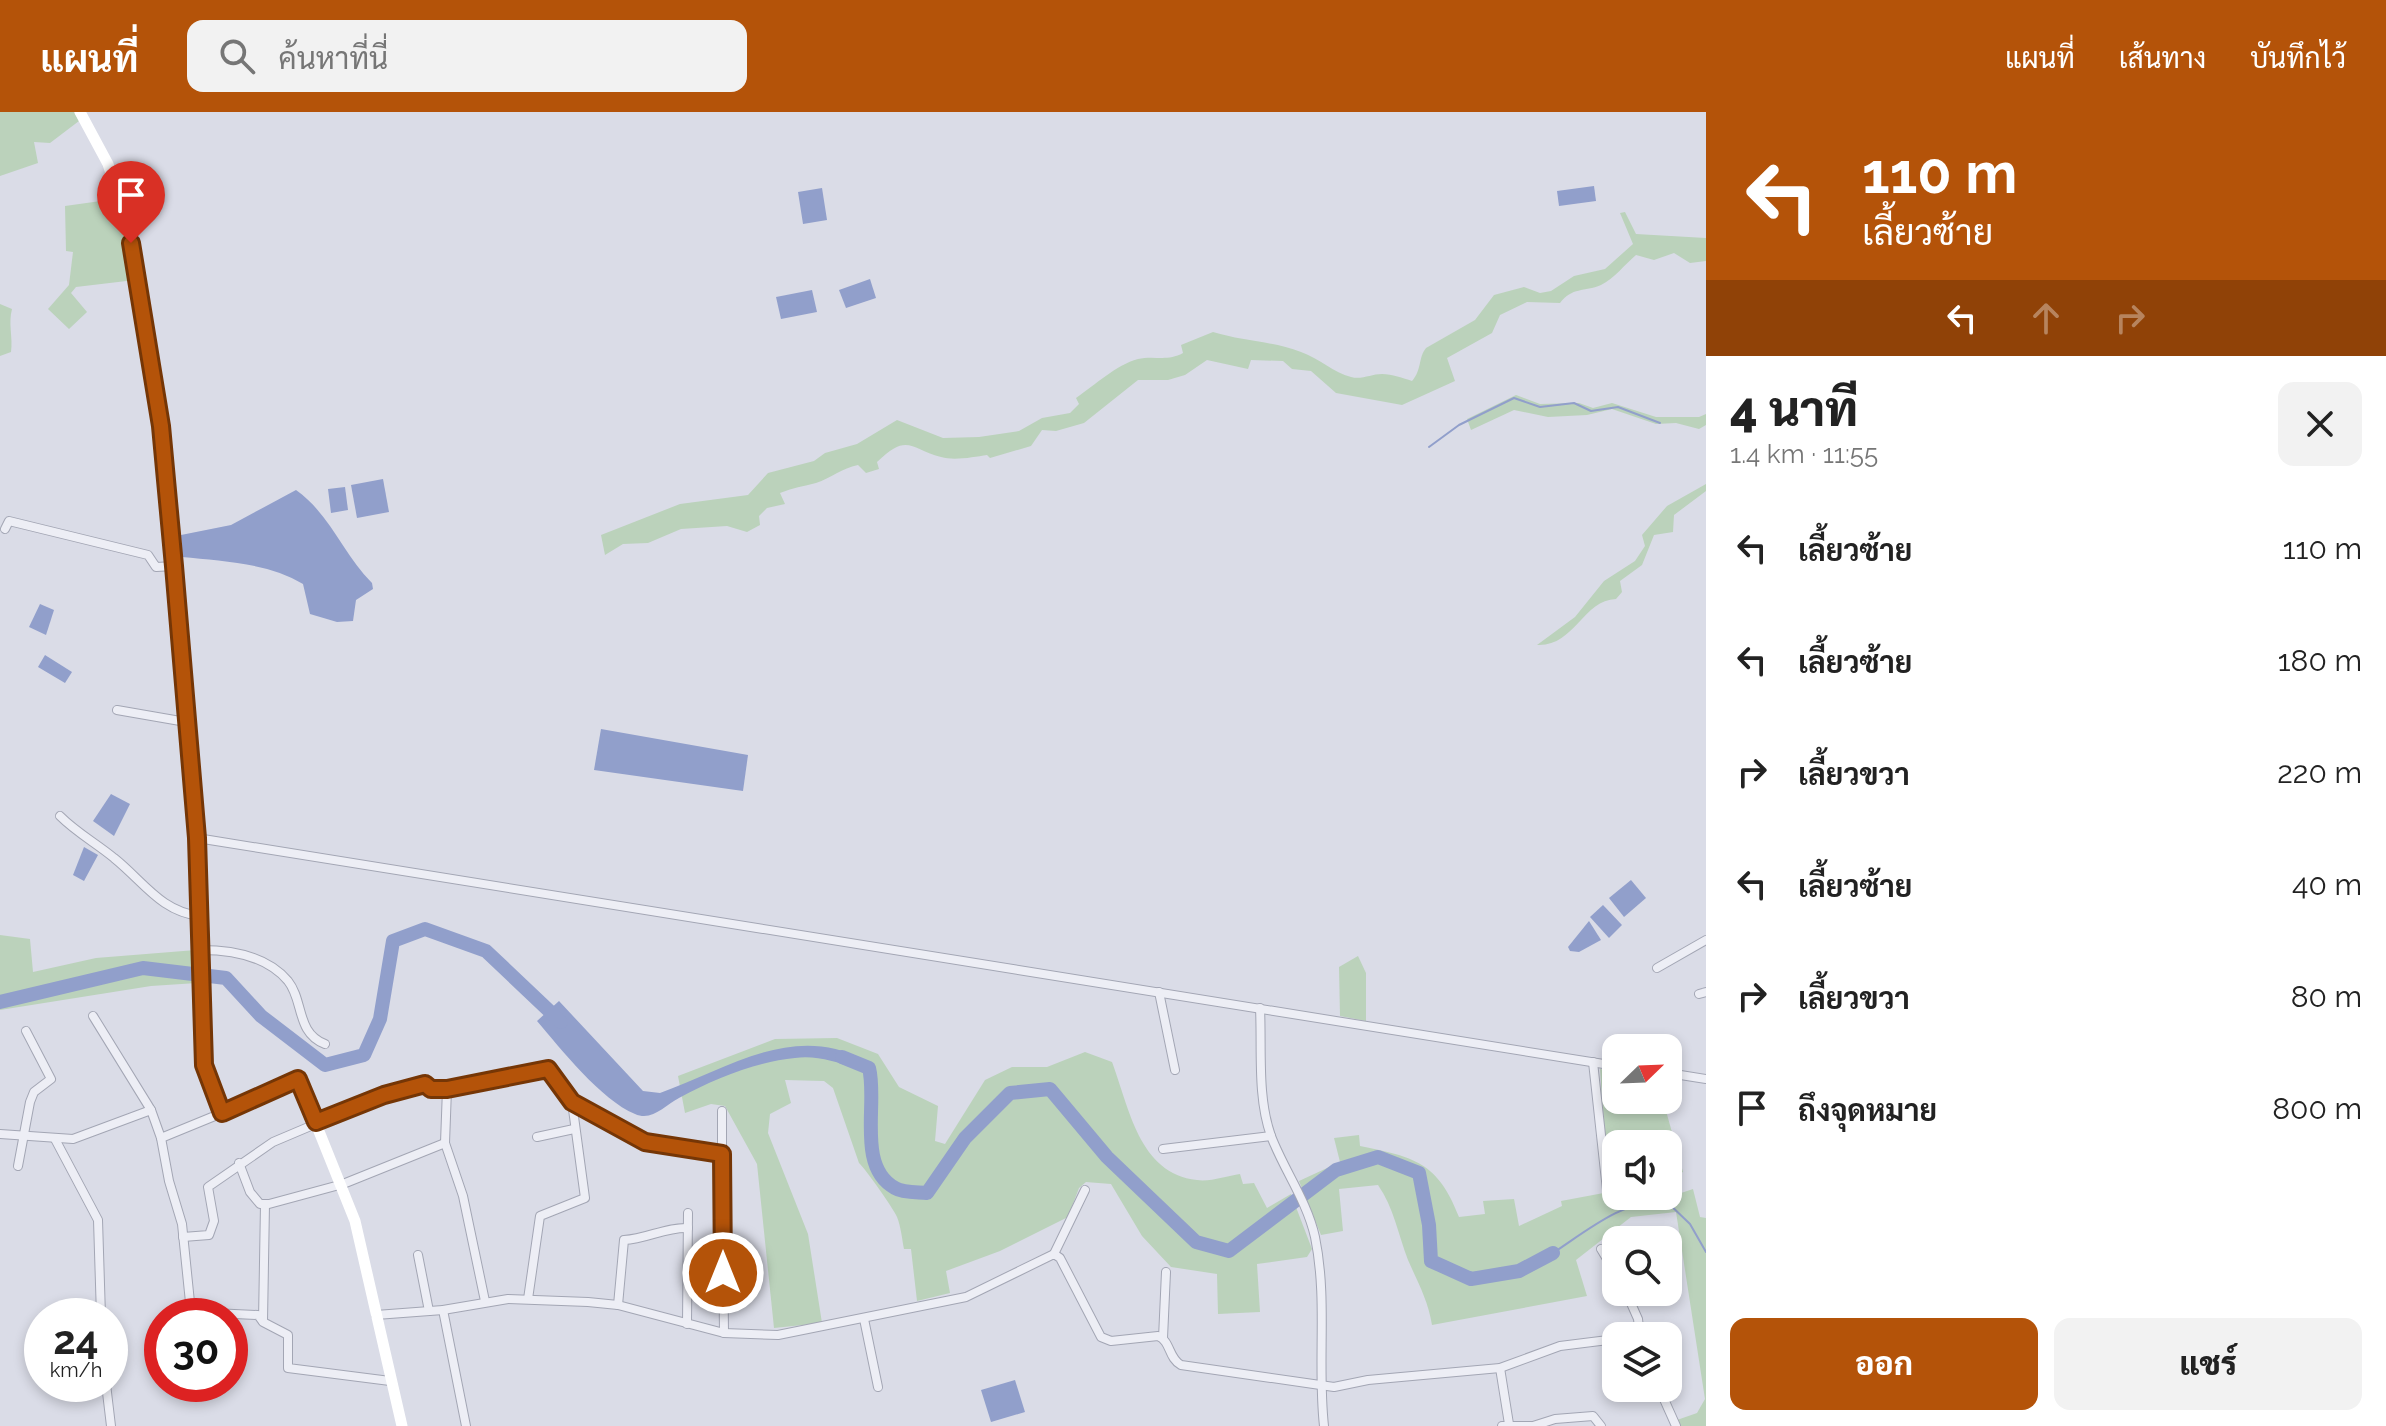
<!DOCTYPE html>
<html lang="th">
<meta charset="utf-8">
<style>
body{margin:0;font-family:Raleway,Sarabun,sans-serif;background:#f2f2f2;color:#222;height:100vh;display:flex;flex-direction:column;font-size:30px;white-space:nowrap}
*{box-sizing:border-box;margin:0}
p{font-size:26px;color:#767676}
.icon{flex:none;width:44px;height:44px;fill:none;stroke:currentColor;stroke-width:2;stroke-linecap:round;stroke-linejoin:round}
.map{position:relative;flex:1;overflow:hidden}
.drawer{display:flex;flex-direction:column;background:#fff;width:680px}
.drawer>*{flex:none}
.top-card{background:#b45309;color:#fff;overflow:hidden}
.needle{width:52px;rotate:67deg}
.tools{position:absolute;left:1602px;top:922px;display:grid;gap:16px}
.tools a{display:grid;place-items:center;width:80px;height:80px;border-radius:16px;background:#fff;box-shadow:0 4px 12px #0003;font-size:40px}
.speed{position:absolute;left:24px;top:1186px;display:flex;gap:16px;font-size:40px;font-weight:700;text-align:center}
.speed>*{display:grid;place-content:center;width:104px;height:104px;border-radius:50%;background:#fff;box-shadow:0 4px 12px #0003;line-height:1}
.speed small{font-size:20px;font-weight:400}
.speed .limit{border:12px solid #d22;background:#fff;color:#111}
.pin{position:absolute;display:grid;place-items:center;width:68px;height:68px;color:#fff;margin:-82px -34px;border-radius:50% 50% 50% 0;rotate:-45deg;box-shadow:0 0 8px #0007}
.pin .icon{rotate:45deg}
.me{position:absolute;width:88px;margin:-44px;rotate:0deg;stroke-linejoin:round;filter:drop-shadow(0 0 6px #0008)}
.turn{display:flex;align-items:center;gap:28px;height:168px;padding:0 24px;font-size:36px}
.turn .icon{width:104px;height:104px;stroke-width:2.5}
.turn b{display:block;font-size:56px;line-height:68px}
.lanes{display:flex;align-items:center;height:76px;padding:0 24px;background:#0003;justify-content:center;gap:40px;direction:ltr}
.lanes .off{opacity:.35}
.round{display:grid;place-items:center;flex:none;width:84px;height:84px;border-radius:16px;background:#f2f2f2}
.head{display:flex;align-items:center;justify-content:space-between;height:136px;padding:0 24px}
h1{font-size:48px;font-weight:800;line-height:60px}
.button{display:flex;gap:16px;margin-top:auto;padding:16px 24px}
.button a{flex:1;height:92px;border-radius:16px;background:#b45309;color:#fff;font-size:32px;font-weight:800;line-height:92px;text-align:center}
.button a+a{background:#f2f2f2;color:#222}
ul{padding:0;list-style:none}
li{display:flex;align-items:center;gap:24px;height:112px;padding:0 24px}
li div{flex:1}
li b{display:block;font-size:30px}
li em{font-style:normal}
header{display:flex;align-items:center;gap:48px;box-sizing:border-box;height:112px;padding:0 40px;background:#b45309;color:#fff}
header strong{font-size:38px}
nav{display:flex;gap:44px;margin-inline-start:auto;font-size:28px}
.search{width:560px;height:72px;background:#f2f2f2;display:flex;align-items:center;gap:20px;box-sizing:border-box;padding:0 28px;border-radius:16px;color:#767676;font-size:30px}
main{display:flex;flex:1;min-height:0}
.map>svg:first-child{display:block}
.green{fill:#bbd2bb}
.water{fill:#919fcb}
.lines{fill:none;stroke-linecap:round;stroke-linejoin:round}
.stream{stroke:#919fcb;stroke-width:2}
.river{stroke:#919fcb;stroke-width:14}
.street-casing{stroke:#a3a6b4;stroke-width:10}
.street{stroke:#edeef5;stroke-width:8}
.secondary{stroke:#fff;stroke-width:11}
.route-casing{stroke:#753606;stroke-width:20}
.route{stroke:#b45309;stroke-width:14}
</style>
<header>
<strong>แผนที่</strong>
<div class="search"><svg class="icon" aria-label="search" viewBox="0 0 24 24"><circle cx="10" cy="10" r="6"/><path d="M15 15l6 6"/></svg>ค้นหาที่นี่</div>
<nav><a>แผนที่</a><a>เส้นทาง</a><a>บันทึกไว้</a></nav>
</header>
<main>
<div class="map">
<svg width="1706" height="1314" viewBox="0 0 1706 1314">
<rect width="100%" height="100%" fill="#dadce7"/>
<g class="green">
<polygon points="0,0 74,0 79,9 50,31 34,30 38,51 0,64"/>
<polygon points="115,87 135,168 76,175 71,181 87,200 69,217 48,197 69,173 73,140 66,139 65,94"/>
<path d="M1625,100L1636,122L1706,126V149L1690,151L1674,141L1654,148L1636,143C1625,152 1614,167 1601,173C1584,180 1572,175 1560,191L1527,190L1500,203L1492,221L1447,246L1455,269L1402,293L1336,281L1311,259L1292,257L1283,249L1251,248L1248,257L1207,248L1185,263L1168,268H1138L1084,311L1056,319L1042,318L1031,334L990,346L987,343C974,345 954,349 941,345C910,337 908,320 877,350L879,357L866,361L858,353C842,356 831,366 816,371C804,374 792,376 780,381L785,392L767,396L759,404L760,413L747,420L727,414L681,417L648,431L623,432L605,443L601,423L680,392L748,383L768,361L814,349L825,341L857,332L897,308L943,326L979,325L1019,319L1042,306L1070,301L1079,292L1076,286C1095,273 1116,253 1138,247C1154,243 1167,250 1183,241L1181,233L1213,220C1242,229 1272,229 1301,240C1319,246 1334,261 1351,265C1362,268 1371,262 1382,262C1392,262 1403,266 1412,269C1422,258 1418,246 1426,236L1475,208L1494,183L1524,175L1540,181L1551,179L1574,164L1605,157L1633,132L1620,101Z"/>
<path d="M0,192L12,197C8,212 13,225 11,240L0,244Z"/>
<polygon points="1516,283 1540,292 1579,291 1593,296 1612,291 1656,305 1699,305 1706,302 1706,313 1699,317 1676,311 1656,312 1612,297 1587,303 1548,305 1514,298 1471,318 1467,307"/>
<path d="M1706,372V379L1674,403L1673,420L1654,423L1642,453L1620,469L1622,480L1616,487C1583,488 1574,535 1537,533L1575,505L1604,469L1635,449L1645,434L1642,423L1667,394Z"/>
<polygon points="0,823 30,827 33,860 96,846 196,838 197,871 151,874 0,898"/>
<polygon points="1358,844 1366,861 1366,909 1340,904 1339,855"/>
<path d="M837,926L878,942L899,975L938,994L935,1029L945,1032L985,968L1012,955H1047L1085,940L1112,950C1129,995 1139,1062 1197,1068C1210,1070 1227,1064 1240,1062L1243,1072L1254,1071L1267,1096L1291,1082L1312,1137L1307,1145L1257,1152L1260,1200L1218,1202L1217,1162L1171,1155L1142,1124L1111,1072L1086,1070L1079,1076L1068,1105L1000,1139L946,1159L950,1181L917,1189L911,1137H904C902,1127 901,1115 897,1105C894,1097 864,1055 859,1051L833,976L824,969L785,968L791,991L770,1002L768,1021L808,1122L822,1211L774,1216L757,1052L725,994L711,992L685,1001L678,964L775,927Z"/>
<path d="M1600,957L1616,960V988H1663L1683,1060L1668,1066V1032H1616V1084H1668V1072L1672,1084L1693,1077L1700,1105L1706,1106V1314H1679L1677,1308L1697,1301L1705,1287L1676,1100L1631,1105L1576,1148L1587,1184L1432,1213C1428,1188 1418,1171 1408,1148C1398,1122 1394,1096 1378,1073L1339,1077L1343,1119L1321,1123L1299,1069L1340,1050L1334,1026L1359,1023L1360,1034C1414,1045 1438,1050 1459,1105L1485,1102L1483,1089L1514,1087L1519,1114L1562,1094L1561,1089L1609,1080Z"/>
</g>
<g class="water">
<polygon points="1594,74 1596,89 1559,94 1557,79"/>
<polygon points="822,76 827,108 803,112 798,80"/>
<polygon points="870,167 876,186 846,196 839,178"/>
<polygon points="812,178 817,200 781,207 776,185"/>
<polygon points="383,367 389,400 357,406 351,373"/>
<polygon points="345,375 348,398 331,401 328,377"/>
<path d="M296,378C330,402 343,442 372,471L373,477L356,488L353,509L337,510L310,502L303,472C269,451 221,449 182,445L181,423L231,413Z"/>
<polygon points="40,492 54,498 46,523 29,515"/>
<polygon points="45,543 72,560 65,571 38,555"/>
<polygon points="601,617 748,643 743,679 594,658"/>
<polygon points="111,682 130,692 114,724 93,709"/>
<polygon points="84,735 98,743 84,769 73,763"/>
<polygon points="1631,768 1646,786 1624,805 1609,786"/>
<polygon points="1603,793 1622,813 1609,826 1590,805"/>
<polygon points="1589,809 1601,828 1579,840 1570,839 1568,835"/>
<path d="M559,889L643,979L660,981C727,957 793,910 864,948L855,956C836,950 816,943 795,946C755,950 714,967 679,986C665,993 652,1010 635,1002C601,988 561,937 537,909Z"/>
<polygon points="1015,1268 1025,1300 991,1310 981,1278"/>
</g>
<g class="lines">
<g class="stream">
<polyline points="1429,335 1459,313 1514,286 1540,295 1574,291 1591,299 1618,295 1660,311"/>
<path d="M1553,1141C1588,1118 1622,1089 1665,1088L1690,1112L1706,1140"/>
</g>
<g class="river">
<polyline points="0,890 143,856 226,866 261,904 325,953 364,943 380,907 393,829 425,817 486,839 561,910"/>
<path d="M842,945L869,956C878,990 856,1055 895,1076C903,1081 918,1080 927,1081L965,1026L1010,981L1050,977L1107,1045L1196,1130L1229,1139L1336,1058L1378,1045L1419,1061L1429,1113L1431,1149L1471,1167L1519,1159L1553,1141"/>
</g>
<defs>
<g id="street">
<polyline points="5,417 9,409 148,443 156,455 174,454"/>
<polyline points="117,598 186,610"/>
<path d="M60,704C77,721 96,731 114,746C143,769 161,800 200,804"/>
<polyline points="197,726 1616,954"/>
<path d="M201,838C231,838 267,844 288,869C304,889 296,921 325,932"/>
<polyline points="1657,856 1706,828"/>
<polyline points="1159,880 1175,958"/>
<polyline points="1699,882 1706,880"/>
<path d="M1260,896C1262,937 1257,985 1271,1024C1284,1058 1307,1089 1315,1125C1328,1188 1317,1251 1324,1314"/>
<polyline points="93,904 151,998 161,1026 169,1069 182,1112 191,1200 258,1203 263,1210 288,1223 288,1256 390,1269"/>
<polyline points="1593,950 1607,1078"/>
<polyline points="1668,961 1706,967"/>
<polyline points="447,977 445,1031 463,1084 485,1189"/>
<polyline points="722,999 722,1042"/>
<polyline points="0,1022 73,1027 151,998"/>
<polyline points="537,1025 574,1017"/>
<polyline points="161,1026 222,1001"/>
<polyline points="55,1027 98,1108 101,1204"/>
<polyline points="1163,1037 1271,1024"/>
<polyline points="239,1051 250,1080 260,1092 269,1092 343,1072 445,1031"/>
<polyline points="18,1054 30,990 34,980 51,967 26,919"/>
<polyline points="183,1125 209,1123 214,1109 208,1075 273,1030 384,983 425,972 431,977 447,977 548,957 572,990 645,1030 722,1042 724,1221"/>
<polyline points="1601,1137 1616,1162"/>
<polyline points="1054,1142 1085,1078"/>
<polyline points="418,1143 429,1199"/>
<polyline points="1626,1180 1638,1207 1640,1224"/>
<polyline points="528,1187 540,1104 585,1086 572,990"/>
<path d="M618,1193L624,1128C647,1127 665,1115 688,1116"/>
<polyline points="443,1198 466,1314"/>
<path d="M376,1203L443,1198L508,1187L588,1190L618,1193L724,1221L778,1223L966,1185L1054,1142L1060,1146L1101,1225L1111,1229L1158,1224C1171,1229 1168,1246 1181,1253L1334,1275L1368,1268L1500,1256L1560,1234L1616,1227"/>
<polyline points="864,1207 878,1275"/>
<polyline points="263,1209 265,1092"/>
<polyline points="687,1212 688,1101"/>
<polyline points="1163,1226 1166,1160"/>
<polyline points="1500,1256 1509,1312"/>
<polyline points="106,1272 111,1314"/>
<polyline points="1659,1276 1676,1314"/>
<polyline points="1502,1314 1531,1314"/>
<polyline points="1533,1314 1555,1307 1593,1304 1601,1314"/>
</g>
</defs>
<use href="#street" class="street-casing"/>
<use href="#street" class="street"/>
<polyline class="secondary" points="80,0 108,52 126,107 141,179 161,314 197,726 204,953 222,1001 298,967 355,1109 402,1314"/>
</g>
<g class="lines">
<defs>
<polyline id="route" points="131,131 161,314 174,454 197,726 204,953 222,1001 298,967 316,1010 384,983 425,972 431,977 447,977 548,957 572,990 645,1030 722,1042 723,1161"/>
</defs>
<use href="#route" class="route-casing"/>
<use href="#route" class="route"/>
</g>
</svg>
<div class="tools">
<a><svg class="needle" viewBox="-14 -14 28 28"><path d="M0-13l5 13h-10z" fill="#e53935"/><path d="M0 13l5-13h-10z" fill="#767676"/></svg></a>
<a><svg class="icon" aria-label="sound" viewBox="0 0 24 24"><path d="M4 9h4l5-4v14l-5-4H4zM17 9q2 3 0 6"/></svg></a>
<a><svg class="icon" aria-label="search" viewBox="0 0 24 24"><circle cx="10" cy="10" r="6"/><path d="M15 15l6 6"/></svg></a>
<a><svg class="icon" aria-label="layers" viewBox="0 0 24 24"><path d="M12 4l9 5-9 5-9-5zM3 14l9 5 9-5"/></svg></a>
</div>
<div class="speed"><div>24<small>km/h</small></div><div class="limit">30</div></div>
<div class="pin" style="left:131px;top:131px;background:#d93025"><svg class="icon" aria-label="arrive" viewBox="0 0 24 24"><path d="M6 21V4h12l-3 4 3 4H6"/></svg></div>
<svg class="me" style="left:723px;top:1161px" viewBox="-20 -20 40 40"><circle r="17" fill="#b45309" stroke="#fff" stroke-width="3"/><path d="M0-11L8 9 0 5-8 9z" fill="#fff"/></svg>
</div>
<section class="drawer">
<div class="top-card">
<div class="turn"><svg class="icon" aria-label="left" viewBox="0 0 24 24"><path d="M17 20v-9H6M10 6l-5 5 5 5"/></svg><div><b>110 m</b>เลี้ยวซ้าย</div></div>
<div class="lanes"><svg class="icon" aria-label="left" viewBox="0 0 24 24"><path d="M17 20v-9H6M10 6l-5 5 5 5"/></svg><svg class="icon off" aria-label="ahead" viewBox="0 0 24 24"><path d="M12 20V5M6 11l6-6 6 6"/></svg><svg class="icon off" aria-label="right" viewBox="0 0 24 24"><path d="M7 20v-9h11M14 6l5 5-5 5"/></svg></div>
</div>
<div class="head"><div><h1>4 นาที</h1><p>1.4 km · 11:55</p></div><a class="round"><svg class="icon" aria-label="close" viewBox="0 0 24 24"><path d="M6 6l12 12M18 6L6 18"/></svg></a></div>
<ul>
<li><svg class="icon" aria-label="left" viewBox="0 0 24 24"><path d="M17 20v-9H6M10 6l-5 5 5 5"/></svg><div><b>เลี้ยวซ้าย</b></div><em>110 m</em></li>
<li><svg class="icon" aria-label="left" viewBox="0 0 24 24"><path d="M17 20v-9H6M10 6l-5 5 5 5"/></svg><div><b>เลี้ยวซ้าย</b></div><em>180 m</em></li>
<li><svg class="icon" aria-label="right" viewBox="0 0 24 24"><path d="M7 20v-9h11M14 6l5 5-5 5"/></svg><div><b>เลี้ยวขวา</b></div><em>220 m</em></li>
<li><svg class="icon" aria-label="left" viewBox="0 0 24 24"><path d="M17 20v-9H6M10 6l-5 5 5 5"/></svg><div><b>เลี้ยวซ้าย</b></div><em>40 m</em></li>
<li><svg class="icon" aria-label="right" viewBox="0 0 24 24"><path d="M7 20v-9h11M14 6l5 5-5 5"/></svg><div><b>เลี้ยวขวา</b></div><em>80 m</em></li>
<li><svg class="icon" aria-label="arrive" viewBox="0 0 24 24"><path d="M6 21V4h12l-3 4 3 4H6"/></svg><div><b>ถึงจุดหมาย</b></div><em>800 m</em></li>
</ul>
<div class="button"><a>ออก</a><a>แชร์</a></div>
</section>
</main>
